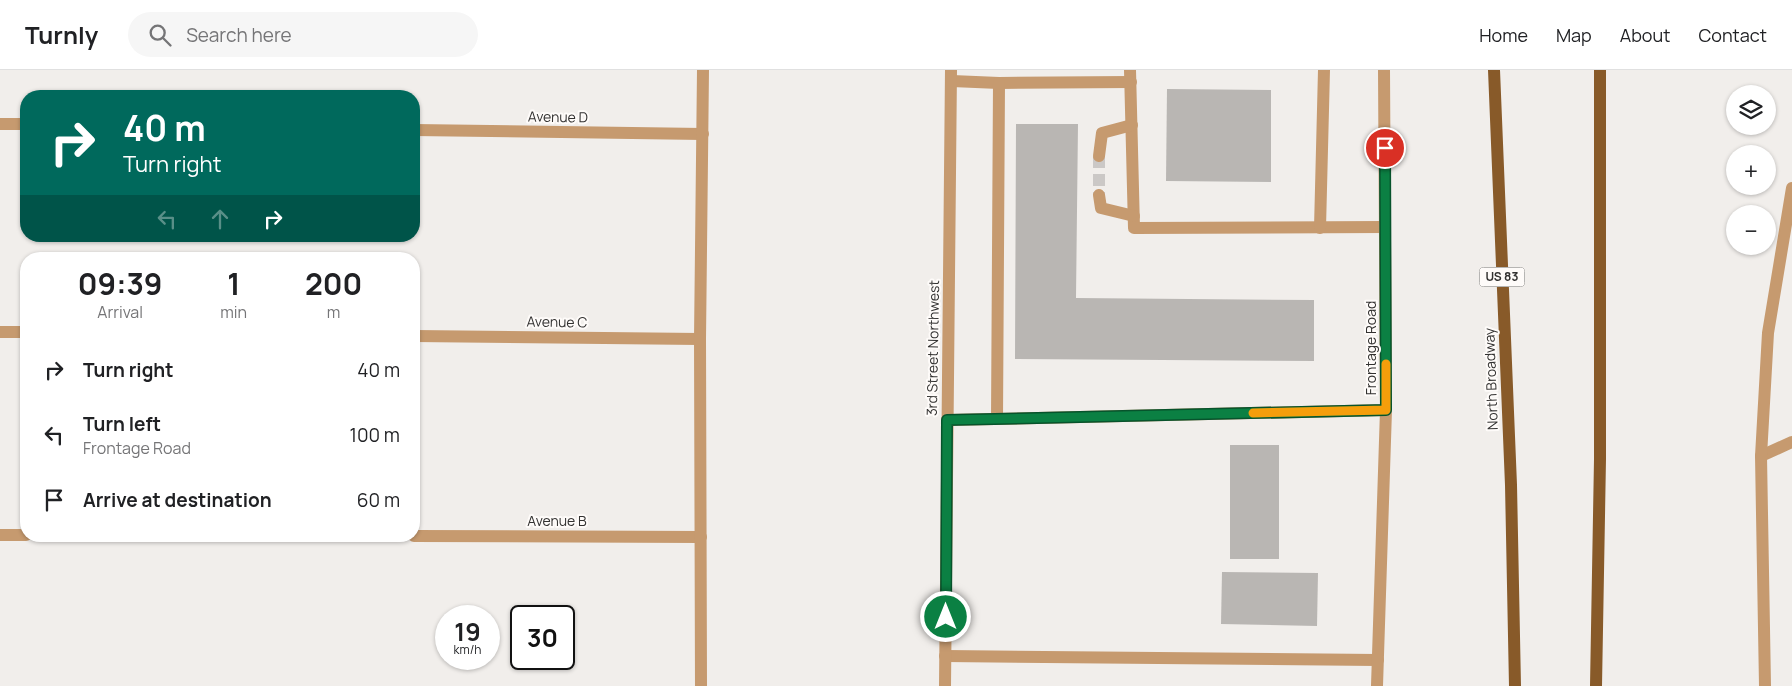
<!DOCTYPE html>
<meta charset="utf-8">
<style>
body{margin:0;font-family:Manrope,sans-serif;background:#f6f6f6;color:#202124;height:100vh;display:flex;flex-direction:column;font-size:19px;white-space:nowrap}
*{box-sizing:border-box;margin:0}
p{font-size:16px;color:#757577}
.icon{flex:none;width:28px;height:28px;fill:none;stroke:currentColor;stroke-width:2;stroke-linecap:round;stroke-linejoin:round}
.map{position:relative;flex:1;overflow:hidden}
.panel{position:absolute;left:20px;top:182px;width:400px;height:290px;display:flex;flex-direction:column;background:#fff;border-radius:20px;box-shadow:0 1px 4px #0004}
.panel>*{flex:none}
.guide{position:absolute;left:20px;top:20px;width:400px;height:152px;border-radius:20px;box-shadow:0 1px 4px #0004;background:#00695c;color:#fff;overflow:hidden}
.fabs{position:absolute;left:1726px;top:15px;display:grid;gap:10px}
.fabs a{display:grid;place-items:center;width:50px;height:50px;border-radius:50%;background:#fff;box-shadow:0 1px 4px #0004;font-size:25px}
.speed{position:absolute;left:435px;top:535px;display:flex;gap:10px;font-size:25px;font-weight:700;text-align:center}
.speed>*{display:grid;place-content:center;width:65px;height:65px;border-radius:50%;background:#fff;box-shadow:0 1px 4px #0004;line-height:1}
.speed small{font-size:12px;font-weight:400}
.speed .limit{border:2px solid #111;border-radius:8px;background:#fff;color:#111}
.pin{position:absolute;display:grid;place-items:center;width:42px;height:42px;color:#fff;margin:-21px;border:2px solid #fff;border-radius:50%;box-shadow:0 1px 5px #0007}
.me{position:absolute;width:55px;margin:-28px;rotate:0deg;stroke-linejoin:round;filter:drop-shadow(0 0 4px #0008)}
.turn{display:flex;align-items:center;gap:18px;height:105px;padding:0 20px;font-size:22px}
.turn .icon{width:65px;height:65px;stroke-width:2.5}
.turn b{display:block;font-size:35px;line-height:42px}
.lanes{display:flex;align-items:center;height:48px;padding:0 20px;background:#0003;justify-content:center;gap:25px;direction:ltr}
.lanes .off{opacity:.35}
.eta{display:flex;justify-content:space-evenly;align-items:center;height:85px;text-align:center}
.eta b{font-size:30px;font-weight:700;line-height:35px}
ul{padding:0;list-style:none}
li{display:flex;align-items:center;gap:15px;height:65px;padding:0 20px}
li div{flex:1}
li b{display:block;font-size:19px}
li em{font-style:normal}
header{display:flex;align-items:center;gap:30px;box-sizing:border-box;height:70px;padding:0 25px;background:#fff;border-bottom:1px solid #e0e0e0}
header strong{font-size:24px}
nav{display:flex;gap:28px;margin-inline-start:auto;font-size:18px}
.search{width:350px;height:45px;background:#f6f6f6;display:flex;align-items:center;gap:12px;box-sizing:border-box;padding:0 18px;border-radius:28px;color:#757577;font-size:19px}
.map>svg:first-child{display:block}
.building{fill:#b9b6b3}
.lines{fill:none;stroke-linecap:round;stroke-linejoin:round}
.minor-tunnel{stroke:#cbc8c6;stroke-width:12;stroke-dasharray:12 6;stroke-linecap:butt}
.minor{stroke:#c69a6f;stroke-width:12}
.major{stroke:#885a29;stroke-width:12}
.route-casing{stroke:#07532c;stroke-width:12}
.route{stroke:#0b8043;stroke-width:9}
.slow{stroke:#f59e0b;stroke-width:9}
.labels{text-anchor:middle;stroke-width:4;stroke-linejoin:round;paint-order:stroke}
.shield{fill:#fefbf9;stroke:#6f6e6c;stroke-width:1}
.shield-label{font-size:12px;font-weight:bold;fill:#323130}
.street-label{font-size:14px;fill:#323130;stroke:#fefbf9}
</style>
<header>
<strong>Turnly</strong>
<div class="search"><svg class="icon" aria-label="search" viewBox="0 0 24 24"><circle cx="10" cy="10" r="6"/><path d="M15 15l6 6"/></svg>Search here</div>
<nav><a>Home</a><a>Map</a><a>About</a><a>Contact</a></nav>
</header>
<div class="map">
<svg width="1792" height="616" viewBox="0 0 1792 616">
<rect width="100%" height="100%" fill="#f1eeeb"/>
<g class="building">
<polygon points="1167,19 1271,20 1271,112 1166,111"/>
<polygon points="1016,54 1078,54 1076,228 1314,230 1314,291 1015,289"/>
<rect x="1230" y="375" width="49" height="114"/>
<polygon points="1222,502 1318,503 1317,556 1221,554"/>
</g>
<g class="lines">
<polyline class="minor-tunnel" points="1099,86 1099,125"/>
<g class="minor">
<polyline points="1130,0 1134,158 1385,157"/>
<polyline points="952,11 999,13 1131,12"/>
<polyline points="0,54 26,54"/>
<polyline points="414,60 703,64"/>
<polyline points="1099,86 1102,63 1132,55"/>
<polyline points="1099,125 1101,138 1134,146"/>
<polyline points="1320,158 1324,0"/>
<polyline points="0,262 26,262"/>
<polyline points="414,266 700,269"/>
<polyline points="997,349 999,13"/>
<polyline points="947,350 1386,340"/>
<polyline points="1761,386 1792,372"/>
<polyline points="0,465 26,465"/>
<polyline points="414,466 701,467"/>
<polyline points="945,586 1378,590"/>
<polyline points="701,616 700,269 703,0"/>
<polyline points="945,616 951,0"/>
<polyline points="1377,616 1386,340 1384,0"/>
<polyline points="1765,616 1761,386 1768,263 1792,118"/>
</g>
<g class="major">
<polyline points="1494,0 1511,415 1515,616"/>
<polyline points="1596,616 1600,389 1600,0"/>
</g>
</g>
<g class="lines">
<defs>
<polyline id="route" points="946,547 947,350 1386,340 1385,78"/>
</defs>
<use href="#route" class="route-casing"/>
<use href="#route" class="route"/>
<polyline class="slow" points="1253,343 1386,340 1386,294"/>
</g>
<g class="labels">
<rect class="shield" x="1479.5" y="197.5" width="45" height="19" rx="4"/>
<g class="shield-label">
<text x="1502" y="211">US 83</text>
</g>
<g class="street-label">
<text transform="translate(558 47) rotate(1)" y="5">Avenue D</text>
<text transform="translate(557 252) rotate(1)" y="5">Avenue C</text>
<text transform="translate(933 278) rotate(-89)" y="5">3rd Street Northwest</text>
<text transform="translate(1371 278) rotate(-90)" y="5">Frontage Road</text>
<text transform="translate(1491 309) rotate(-92)" y="5">North Broadway</text>
<text x="557" y="456">Avenue B</text>
</g>
</g>
</svg>
<div class="fabs">
<a><svg class="icon" aria-label="layers" viewBox="0 0 24 24"><path d="M12 4l9 5-9 5-9-5zM3 14l9 5 9-5"/></svg></a>
<a>+</a>
<a>−</a>
</div>
<div class="speed"><div>19<small>km/h</small></div><div class="limit">30</div></div>
<div class="pin" style="left:1385px;top:78px;background:#d93025"><svg class="icon" aria-label="arrive" viewBox="0 0 24 24"><path d="M6 21V4h12l-3 4 3 4H6"/></svg></div>
<svg class="me" style="left:946px;top:547px" viewBox="-20 -20 40 40"><circle r="17" fill="#0b8043" stroke="#fff" stroke-width="3"/><path d="M0-11L8 9 0 5-8 9z" fill="#fff"/></svg>
<div class="guide">
<div class="turn"><svg class="icon" aria-label="right" viewBox="0 0 24 24"><path d="M7 20v-9h11M14 6l5 5-5 5"/></svg><div><b>40 m</b>Turn right</div></div>
<div class="lanes"><svg class="icon off" aria-label="left" viewBox="0 0 24 24"><path d="M17 20v-9H6M10 6l-5 5 5 5"/></svg><svg class="icon off" aria-label="ahead" viewBox="0 0 24 24"><path d="M12 20V5M6 11l6-6 6 6"/></svg><svg class="icon" aria-label="right" viewBox="0 0 24 24"><path d="M7 20v-9h11M14 6l5 5-5 5"/></svg></div>
</div>
<section class="panel">
<div class="eta">
<div><b>09:39</b><p>Arrival</p></div>
<div><b>1</b><p>min</p></div>
<div><b>200</b><p>m</p></div>
</div>
<ul>
<li><svg class="icon" aria-label="right" viewBox="0 0 24 24"><path d="M7 20v-9h11M14 6l5 5-5 5"/></svg><div><b>Turn right</b></div><em>40 m</em></li>
<li><svg class="icon" aria-label="left" viewBox="0 0 24 24"><path d="M17 20v-9H6M10 6l-5 5 5 5"/></svg><div><b>Turn left</b><p>Frontage Road</p></div><em>100 m</em></li>
<li><svg class="icon" aria-label="arrive" viewBox="0 0 24 24"><path d="M6 21V4h12l-3 4 3 4H6"/></svg><div><b>Arrive at destination</b></div><em>60 m</em></li>
</ul>
</section>
</div>
